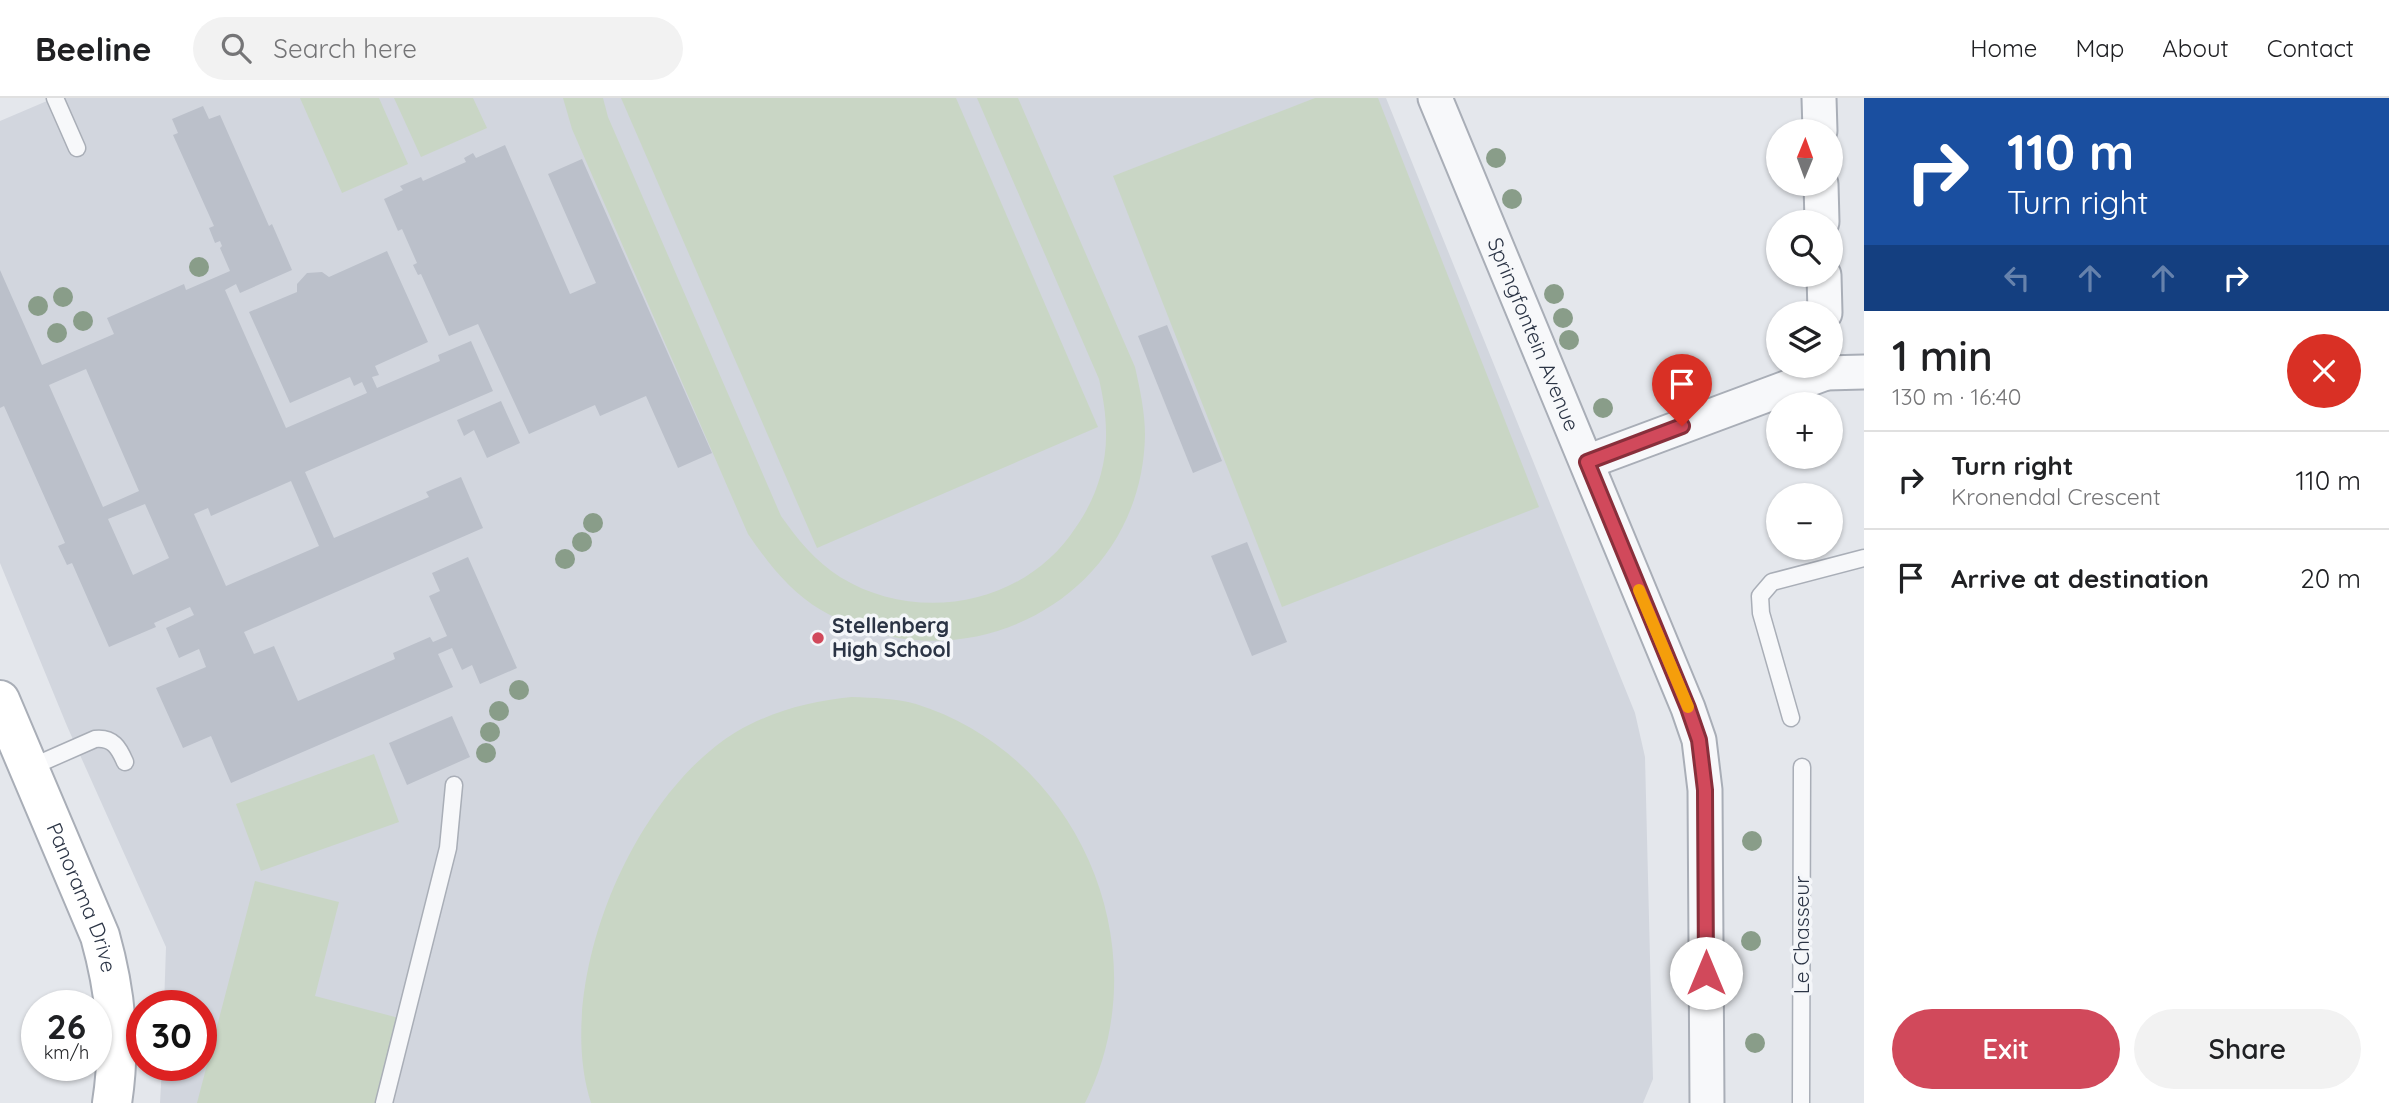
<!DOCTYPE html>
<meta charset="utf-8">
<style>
body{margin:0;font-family:Quicksand,sans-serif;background:#f2f2f2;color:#202124;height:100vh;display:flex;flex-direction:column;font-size:26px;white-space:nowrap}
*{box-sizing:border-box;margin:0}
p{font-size:23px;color:#757577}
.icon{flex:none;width:38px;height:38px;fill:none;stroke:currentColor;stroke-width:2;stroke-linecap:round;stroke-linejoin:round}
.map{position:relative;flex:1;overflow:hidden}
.side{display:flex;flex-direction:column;background:#fff;width:525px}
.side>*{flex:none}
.guide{background:#1a4fa0;color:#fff;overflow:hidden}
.needle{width:46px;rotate:1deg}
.fabs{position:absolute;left:1766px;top:21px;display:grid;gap:14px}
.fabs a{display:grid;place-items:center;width:77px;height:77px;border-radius:50%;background:#fff;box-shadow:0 2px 5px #0004;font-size:35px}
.speed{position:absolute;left:21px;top:892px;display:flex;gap:14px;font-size:35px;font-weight:700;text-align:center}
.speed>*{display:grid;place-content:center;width:91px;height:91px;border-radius:50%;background:#fff;box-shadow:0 2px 5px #0004;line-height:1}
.speed small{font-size:18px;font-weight:400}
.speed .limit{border:10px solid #d22;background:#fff;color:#111}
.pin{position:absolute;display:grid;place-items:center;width:60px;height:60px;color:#fff;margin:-72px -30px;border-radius:50% 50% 50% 0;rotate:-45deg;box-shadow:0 0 7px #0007}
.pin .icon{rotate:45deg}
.me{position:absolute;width:77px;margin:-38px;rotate:0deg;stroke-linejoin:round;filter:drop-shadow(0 0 5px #0008)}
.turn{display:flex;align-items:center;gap:24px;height:147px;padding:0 28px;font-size:32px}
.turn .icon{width:91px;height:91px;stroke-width:2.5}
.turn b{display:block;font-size:49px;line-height:60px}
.lanes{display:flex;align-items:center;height:66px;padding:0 28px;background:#0003;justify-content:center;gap:35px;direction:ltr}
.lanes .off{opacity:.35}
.round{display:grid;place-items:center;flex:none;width:74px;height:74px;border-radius:37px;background:#f2f2f2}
.summary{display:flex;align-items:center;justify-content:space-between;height:119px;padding:0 28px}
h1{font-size:42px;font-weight:600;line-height:52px}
.primary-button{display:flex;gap:14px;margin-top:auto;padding:14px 28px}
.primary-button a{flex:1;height:80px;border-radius:42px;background:#d1495b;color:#fff;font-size:28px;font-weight:600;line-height:80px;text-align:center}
.primary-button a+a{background:#f2f2f2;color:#202124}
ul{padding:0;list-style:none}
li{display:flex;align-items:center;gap:21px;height:98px;padding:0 28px;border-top:2px solid #e0e0e0}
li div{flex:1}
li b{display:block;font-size:26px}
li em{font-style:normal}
header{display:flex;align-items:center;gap:42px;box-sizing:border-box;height:98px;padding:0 35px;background:#fff;border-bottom:2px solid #e0e0e0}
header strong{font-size:33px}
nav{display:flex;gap:38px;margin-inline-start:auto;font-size:24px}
.search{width:490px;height:63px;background:#f2f2f2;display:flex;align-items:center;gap:18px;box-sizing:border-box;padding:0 24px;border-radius:38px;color:#757577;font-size:26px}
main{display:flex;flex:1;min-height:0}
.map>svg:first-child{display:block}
.built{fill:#d2d6de}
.green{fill:#c9d6c5}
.building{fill:#bbc0ca;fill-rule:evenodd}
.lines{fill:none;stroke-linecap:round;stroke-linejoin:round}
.lane-casing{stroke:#a9aeb7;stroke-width:19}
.street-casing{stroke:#a9aeb7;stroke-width:37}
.secondary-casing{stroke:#a9aeb7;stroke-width:42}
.lane{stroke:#f7f8fa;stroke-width:16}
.street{stroke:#f7f8fa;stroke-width:33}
.secondary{stroke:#fff;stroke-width:38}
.tree{fill:#899d89}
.route-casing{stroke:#882f3b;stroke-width:18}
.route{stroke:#d1495b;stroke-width:12}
.slow{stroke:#f59e0b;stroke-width:12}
.poi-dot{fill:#d1495b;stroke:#f4f6f9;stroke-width:2.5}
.labels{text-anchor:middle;stroke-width:7;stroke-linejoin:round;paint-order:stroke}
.street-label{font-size:21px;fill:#2b3445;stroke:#f4f6f9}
.poi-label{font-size:21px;font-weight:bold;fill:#2b3445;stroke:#f4f6f9;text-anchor:start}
</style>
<header>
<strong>Beeline</strong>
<div class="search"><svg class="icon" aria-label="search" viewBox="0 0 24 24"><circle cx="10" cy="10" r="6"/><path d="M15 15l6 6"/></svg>Search here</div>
<nav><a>Home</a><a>Map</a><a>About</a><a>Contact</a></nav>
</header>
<main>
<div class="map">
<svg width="1864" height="1005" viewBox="0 0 1864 1005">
<rect width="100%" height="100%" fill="#e4e7ec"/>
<polygon class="built" points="54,0 1386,0 1635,615 1645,659 1653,981 1643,1005 160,1005 162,968 201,968 201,908 164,908 166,849 67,628 0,465 0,23"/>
<g class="green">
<polygon points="300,0 379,0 408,66 342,95"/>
<polygon points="394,0 473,0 487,30 421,59"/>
<path d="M563,0H603L608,19L781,418C798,442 815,463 840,479C918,527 1026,507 1076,429C1095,402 1107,368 1106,334C1106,316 1103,299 1099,281L977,0H1018L1135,269C1140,292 1145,314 1145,337C1142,504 960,594 821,512C790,494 768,465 748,436L572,31Z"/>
<polygon points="621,0 956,0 1098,329 817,450"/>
<polygon points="1315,0 1378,0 1539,409 1282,509 1113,78"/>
<path d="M852,599C873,600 895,600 916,606C1080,657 1162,852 1085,1005H591C553,886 631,698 736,634C772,613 811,603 852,599Z"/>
<polygon points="374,656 399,724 261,773 236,706"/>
<polygon points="255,783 339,804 315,898 399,920 377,1005 197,1005"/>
</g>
<g class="building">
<path d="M203,8L209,21L220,17L269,128L272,126L292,172L240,195L236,186L225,192L286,330L367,295L362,284L354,288L350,279L290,305L249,214L297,194V186L307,175L322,174L329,179L387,153L428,244L375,268L379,277L372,279L377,290L440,263L438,257L471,243L493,293L305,374L334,440L429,399L426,394L461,379L483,430L244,534L254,556L274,548L298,603L395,561L393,555L430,539L433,544L447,538L429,498L440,493L432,475L468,459L517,570L480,586L472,567L462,572L452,550L438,556L453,589L231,685L211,638L183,650L156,590L206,569L199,551L179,560L166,530L194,517L190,509L154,525L156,529L109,549L72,465L67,467L58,448L65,445L4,308L0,310V172L42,267L114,236L107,220L184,186L186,192L230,173L220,150L222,148L220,143L215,145L209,130L214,128L173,37L178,35L172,21ZM86,271L139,393L103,409L49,287ZM291,383L319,448L226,488L194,416L208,410L211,418ZM145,406L169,460L133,477L108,421Z"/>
<polygon points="505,47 570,196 596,185 548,76 582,61 712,355 678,370 646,298 600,318 595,307 529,336 478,226 449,238 421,176 418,177 413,167 417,165 402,131 398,133 384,101 403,92 400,88 421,79 423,83 466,64 464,60 473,55 476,60"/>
<polygon points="1167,227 1222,363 1193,375 1138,238"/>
<polygon points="501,303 520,345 487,360 474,332 464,338 457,322"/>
<polygon points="1247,444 1287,544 1252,558 1211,458"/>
<polygon points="452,618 470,659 407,687 389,645"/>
</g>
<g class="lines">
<defs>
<g id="lane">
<polyline points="55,0 77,50"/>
<polyline points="1791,620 1761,515 1760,498 1772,484 1864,460"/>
<path d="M29,670L95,641C113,639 119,650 125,664"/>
<polyline points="384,1005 448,750 454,687"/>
<polyline points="1801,1005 1802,669"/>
</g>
<g id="street">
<path id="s1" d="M1435,0L1688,610L1699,642L1705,692L1707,1005"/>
<polyline points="1819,0 1820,33"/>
<polyline points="1821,86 1822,124"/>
<polyline points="1824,177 1825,215"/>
<polyline points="1826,275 1864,274"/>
<polyline points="1587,364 1826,275 1826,268"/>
</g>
<g id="secondary">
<path id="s2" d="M0,602L100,838C116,895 121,947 112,1005"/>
</g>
</defs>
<use href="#lane" class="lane-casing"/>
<use href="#street" class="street-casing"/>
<use href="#secondary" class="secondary-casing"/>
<use href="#lane" class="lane"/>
<use href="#street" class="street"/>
<use href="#secondary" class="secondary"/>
</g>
<g class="tree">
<circle cx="1496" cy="60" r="10"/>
<circle cx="1512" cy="101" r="10"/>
<circle cx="199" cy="169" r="10"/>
<circle cx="1554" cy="196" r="10"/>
<circle cx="63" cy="199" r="10"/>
<circle cx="38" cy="208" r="10"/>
<circle cx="1563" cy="220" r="10"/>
<circle cx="83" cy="223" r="10"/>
<circle cx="57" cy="235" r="10"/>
<circle cx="1569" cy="242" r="10"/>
<circle cx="1603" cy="310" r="10"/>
<circle cx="593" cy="425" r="10"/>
<circle cx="582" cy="444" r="10"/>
<circle cx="565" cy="461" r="10"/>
<circle cx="519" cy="592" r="10"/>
<circle cx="499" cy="613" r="10"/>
<circle cx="490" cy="634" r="10"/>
<circle cx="486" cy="655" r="10"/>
<circle cx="1752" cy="743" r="10"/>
<circle cx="1751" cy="843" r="10"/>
<circle cx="1755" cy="945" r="10"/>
</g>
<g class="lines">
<defs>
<polyline id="route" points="1682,328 1587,364 1688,610 1699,642 1705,692 1706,875"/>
</defs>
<use href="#route" class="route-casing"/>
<use href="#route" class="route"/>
<polyline class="slow" points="1639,492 1688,609"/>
</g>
<circle class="poi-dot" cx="818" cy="540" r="7"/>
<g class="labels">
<g class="street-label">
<text dy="7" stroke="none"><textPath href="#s1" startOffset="256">Springfontein Avenue</textPath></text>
<text dy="7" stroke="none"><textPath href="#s2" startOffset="214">Panorama Drive</textPath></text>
<text transform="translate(1802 837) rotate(-90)" y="7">Le Chasseur</text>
</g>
<g class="poi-label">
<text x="832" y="535">Stellenberg<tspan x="832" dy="24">High School</tspan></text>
</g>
</g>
</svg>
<div class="fabs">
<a><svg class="needle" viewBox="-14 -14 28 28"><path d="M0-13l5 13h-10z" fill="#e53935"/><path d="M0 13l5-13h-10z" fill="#757577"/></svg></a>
<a><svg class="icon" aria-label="search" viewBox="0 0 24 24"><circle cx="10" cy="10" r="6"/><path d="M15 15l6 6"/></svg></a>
<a><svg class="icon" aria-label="layers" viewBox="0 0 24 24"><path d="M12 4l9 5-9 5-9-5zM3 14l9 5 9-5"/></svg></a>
<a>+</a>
<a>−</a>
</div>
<div class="speed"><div>26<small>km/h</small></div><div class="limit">30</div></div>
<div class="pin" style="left:1682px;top:328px;background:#d93025"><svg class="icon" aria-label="arrive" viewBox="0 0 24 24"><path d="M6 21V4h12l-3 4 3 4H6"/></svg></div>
<svg class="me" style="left:1706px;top:875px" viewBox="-20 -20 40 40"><circle r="19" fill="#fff"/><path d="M0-13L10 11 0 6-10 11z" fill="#d1495b"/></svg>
</div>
<section class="side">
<div class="guide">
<div class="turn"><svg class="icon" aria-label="right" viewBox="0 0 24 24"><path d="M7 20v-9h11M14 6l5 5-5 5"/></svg><div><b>110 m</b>Turn right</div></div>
<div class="lanes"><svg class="icon off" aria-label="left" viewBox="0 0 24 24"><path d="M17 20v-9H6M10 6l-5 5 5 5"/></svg><svg class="icon off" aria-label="ahead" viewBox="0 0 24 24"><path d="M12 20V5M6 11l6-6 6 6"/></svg><svg class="icon off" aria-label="ahead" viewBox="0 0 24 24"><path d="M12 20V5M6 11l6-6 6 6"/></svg><svg class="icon" aria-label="right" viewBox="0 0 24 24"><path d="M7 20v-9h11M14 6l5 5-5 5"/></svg></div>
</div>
<div class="summary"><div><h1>1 min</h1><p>130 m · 16:40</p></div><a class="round" style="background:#d93025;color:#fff"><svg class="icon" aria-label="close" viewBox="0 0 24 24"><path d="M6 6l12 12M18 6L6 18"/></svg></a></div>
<ul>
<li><svg class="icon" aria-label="right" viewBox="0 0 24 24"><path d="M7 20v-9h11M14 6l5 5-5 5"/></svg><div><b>Turn right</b><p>Kronendal Crescent</p></div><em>110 m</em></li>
<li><svg class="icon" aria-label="arrive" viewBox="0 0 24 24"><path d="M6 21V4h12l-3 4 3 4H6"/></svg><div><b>Arrive at destination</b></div><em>20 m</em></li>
</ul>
<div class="primary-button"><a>Exit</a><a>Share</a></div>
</section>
</main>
